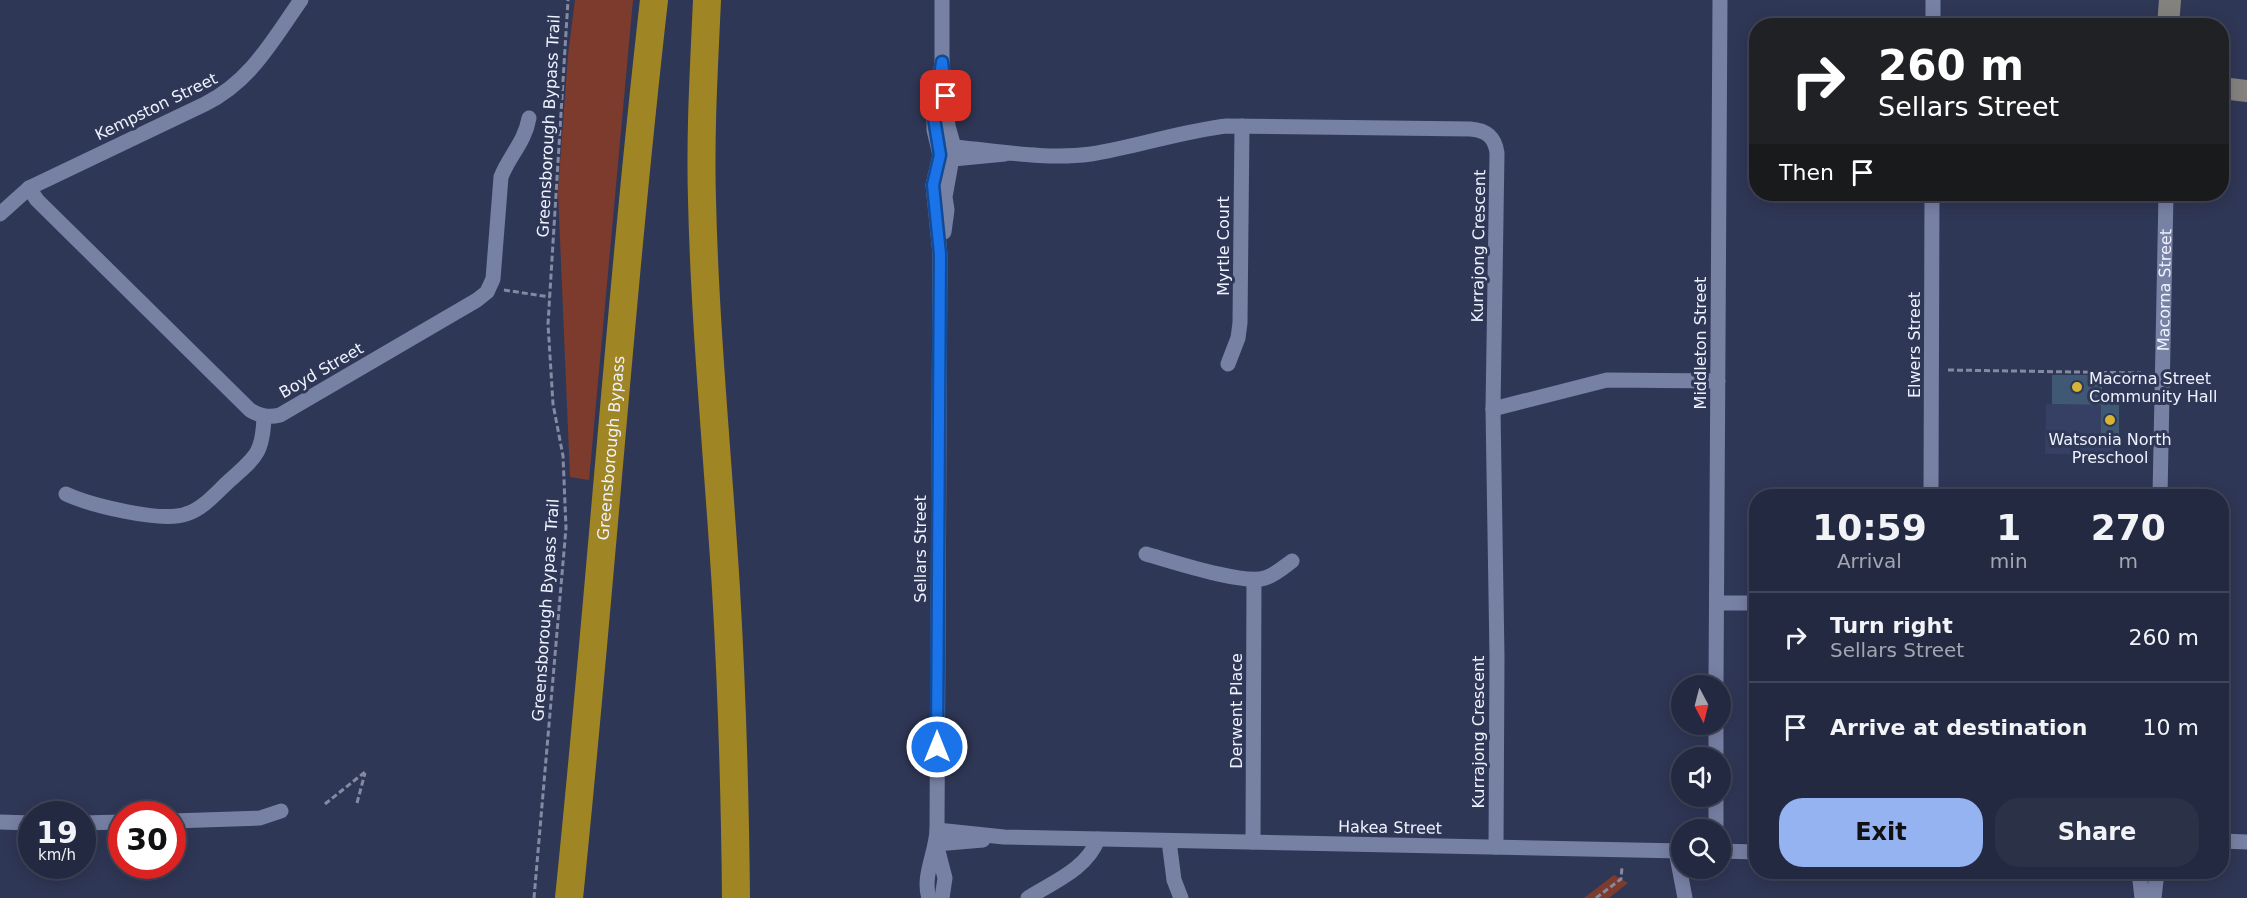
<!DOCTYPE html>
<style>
body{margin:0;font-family:"DejaVu Sans",sans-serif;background:#2b3147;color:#f1f3f6;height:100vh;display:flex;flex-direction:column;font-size:22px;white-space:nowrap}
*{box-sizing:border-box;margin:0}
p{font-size:20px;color:#a3a6b1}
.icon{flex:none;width:33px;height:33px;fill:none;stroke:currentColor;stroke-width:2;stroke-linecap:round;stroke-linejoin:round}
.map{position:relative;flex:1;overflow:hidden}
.sheet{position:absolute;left:1749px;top:489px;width:480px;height:390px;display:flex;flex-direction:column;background:#232940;border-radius:24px;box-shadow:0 3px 15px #0003,0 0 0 2px #404559}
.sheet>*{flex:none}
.guide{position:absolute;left:1749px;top:18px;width:480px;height:183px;border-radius:24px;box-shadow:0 3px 15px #0003,0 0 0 2px #404559;background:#202124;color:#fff;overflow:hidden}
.needle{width:39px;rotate:173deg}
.buttons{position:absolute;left:1671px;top:675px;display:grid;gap:12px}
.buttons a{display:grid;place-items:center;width:60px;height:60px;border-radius:50%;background:#232940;box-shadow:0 3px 15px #0003,0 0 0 2px #404559;font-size:30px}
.speed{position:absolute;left:18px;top:801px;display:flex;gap:12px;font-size:30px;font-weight:700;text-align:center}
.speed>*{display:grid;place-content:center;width:78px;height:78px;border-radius:50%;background:#232940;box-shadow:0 3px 15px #0003,0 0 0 2px #404559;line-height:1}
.speed small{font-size:15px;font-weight:400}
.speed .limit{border:9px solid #d22;background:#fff;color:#111}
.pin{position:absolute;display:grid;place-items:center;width:51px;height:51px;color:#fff;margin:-26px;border-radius:12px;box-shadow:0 3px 9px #0006}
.me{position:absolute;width:66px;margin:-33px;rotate:0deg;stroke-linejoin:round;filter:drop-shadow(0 0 4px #0008)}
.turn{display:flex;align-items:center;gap:21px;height:126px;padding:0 30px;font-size:27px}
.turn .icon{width:78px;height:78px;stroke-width:2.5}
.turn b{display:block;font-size:42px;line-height:51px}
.then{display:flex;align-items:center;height:57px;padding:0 30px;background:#0003;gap:12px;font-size:22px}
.eta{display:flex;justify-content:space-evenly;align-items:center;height:102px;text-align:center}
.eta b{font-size:36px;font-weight:600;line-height:42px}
.primary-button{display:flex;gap:12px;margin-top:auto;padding:12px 30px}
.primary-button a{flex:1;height:69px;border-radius:24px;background:#95b2f1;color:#111;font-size:24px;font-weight:600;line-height:69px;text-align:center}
.primary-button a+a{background:#2b3147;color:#f1f3f6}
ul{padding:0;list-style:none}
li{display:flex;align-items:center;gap:18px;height:90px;padding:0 30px;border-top:2px solid #404559}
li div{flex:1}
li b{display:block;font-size:22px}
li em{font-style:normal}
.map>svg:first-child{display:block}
.built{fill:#363f64}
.green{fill:#7d3b2e}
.building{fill:#3f5874}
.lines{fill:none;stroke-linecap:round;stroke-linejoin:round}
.path{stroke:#848aa1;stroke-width:3;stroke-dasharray:6 3;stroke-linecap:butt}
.street{stroke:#7781a4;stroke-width:15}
.secondary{stroke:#83827e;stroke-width:22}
.highway{stroke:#a08524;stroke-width:28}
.route-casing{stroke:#114b97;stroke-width:15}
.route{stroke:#1a73e8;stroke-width:10}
.poi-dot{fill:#d8b434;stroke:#2f3756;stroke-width:2}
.labels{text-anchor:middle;stroke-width:6;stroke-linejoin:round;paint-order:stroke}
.street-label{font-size:16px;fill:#eef2fe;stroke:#2f3756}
.poi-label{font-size:16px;fill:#eef2fe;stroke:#2f3756;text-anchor:start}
</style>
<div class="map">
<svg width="2247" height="898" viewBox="0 0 2247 898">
<rect width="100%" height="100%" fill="#2f3756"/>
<polygon class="built" points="2046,404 2101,405 2101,435 2119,436 2119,455 2045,454"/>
<g class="green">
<polygon points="575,0 633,0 589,480 570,477 558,191 568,55"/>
<polygon points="1614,875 1628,883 1609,898 1584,898"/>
</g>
<polygon class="building" points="2052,375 2102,375 2102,399 2119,399 2119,436 2101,435 2101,405 2052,404"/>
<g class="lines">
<g class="path">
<polyline points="504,290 550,297"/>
<polyline points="1948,370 2141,373"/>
<polyline points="357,803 365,773"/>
<polyline points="325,804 365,772"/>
<polyline points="534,898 566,528 563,456 553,404 548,324 568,0"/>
<polyline points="1596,898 1621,879 1622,867"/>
</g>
<g class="street">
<polyline points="942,0 942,62 948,126 954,147 945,197 947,210 944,232"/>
<polyline points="1933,26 1933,0"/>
<path d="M1005,154L953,159L940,155L947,148L954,147C999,151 1046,160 1091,154C1137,147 1181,131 1227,126L1470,129C1486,130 1495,137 1497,153L1493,409L1497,657L1496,847"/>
<path d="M29,188L37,200L250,410C260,416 268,418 280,415L477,300L487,292L493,279L501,177C509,156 525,142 529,118"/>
<path d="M0,214L29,188L205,104C251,81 272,41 301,0"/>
<polyline points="1228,364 1238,338 1240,323 1242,126"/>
<polyline points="1493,409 1607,380 1718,381"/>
<path d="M66,494C90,505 161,523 186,514C203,509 216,493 229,481C256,457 263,453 264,416"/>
<polyline points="1931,496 1932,194"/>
<path id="s1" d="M2160,496L2166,194"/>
<path d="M1146,554C1171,561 1243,585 1265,578C1275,575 1284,567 1292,561"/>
<polyline points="1717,603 1756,603"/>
<polyline points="1716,686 1720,0"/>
<polyline points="1716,758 1716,724"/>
<polyline points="172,821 260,818 281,811"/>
<polyline points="0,822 32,823"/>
<polyline points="82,823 122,822"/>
<polyline points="937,830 1004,837 1682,851"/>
<polyline points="1716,830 1716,796"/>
<polyline points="1169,841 1174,880 1181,898"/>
<polyline points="2222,841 2247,842"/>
<polyline points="1253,842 1254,580"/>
<polyline points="936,844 983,840"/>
<polyline points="937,847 945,878 942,898"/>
<polyline points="1676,851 1685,898"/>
<polyline points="1720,851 1756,852"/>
<polyline points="2139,872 2142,898"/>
<path d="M929,898C922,876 936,853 937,830L940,254L933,185L940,155L934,130V118L942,62"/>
<path d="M1028,898C1053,882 1087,869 1098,839"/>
<polyline points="2154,898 2157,872"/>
</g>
<g class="secondary">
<polyline points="2168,26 2170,0"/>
<polyline points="2222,88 2247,91"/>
</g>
<g class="highway">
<path d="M707,0C704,67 700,133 702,200C705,330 718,459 726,589C732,692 735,795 736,898"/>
<path id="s2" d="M569,898C600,599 620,299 654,0"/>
</g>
</g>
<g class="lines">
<defs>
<polyline id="route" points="937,747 940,254 933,185 940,155 934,118 942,62 946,96"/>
</defs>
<use href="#route" class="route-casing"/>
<use href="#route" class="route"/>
</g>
<g class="poi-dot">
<circle cx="2077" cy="387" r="6"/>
<circle cx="2110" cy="420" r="6"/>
</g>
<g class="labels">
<g class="street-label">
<text transform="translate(156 106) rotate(-26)" y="6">Kempston Street</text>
<text transform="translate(548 126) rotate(-87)" y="6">Greensborough Bypass Trail</text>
<text transform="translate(1223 246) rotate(-90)" y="6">Myrtle Court</text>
<text transform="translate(1478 246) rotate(-89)" y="6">Kurrajong Crescent</text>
<text dy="6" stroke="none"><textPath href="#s1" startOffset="206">Macorna Street</textPath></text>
<text transform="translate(1700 343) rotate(-90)" y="6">Middleton Street</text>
<text transform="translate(1914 345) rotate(-90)" y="6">Elwers Street</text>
<text transform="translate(321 370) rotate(-30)" y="6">Boyd Street</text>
<text dy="6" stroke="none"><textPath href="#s2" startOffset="452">Greensborough Bypass</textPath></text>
<text transform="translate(920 549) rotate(-90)" y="6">Sellars Street</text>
<text transform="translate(545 610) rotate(-86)" y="6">Greensborough Bypass Trail</text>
<text transform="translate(1236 711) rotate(-90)" y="6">Derwent Place</text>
<text transform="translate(1478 732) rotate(-90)" y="6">Kurrajong Crescent</text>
<text transform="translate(1390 827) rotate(1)" y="6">Hakea Street</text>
</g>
<g class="poi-label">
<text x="2089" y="384">Macorna Street<tspan x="2089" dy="18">Community Hall</tspan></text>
<text x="2110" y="445" text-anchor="middle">Watsonia North<tspan x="2110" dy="18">Preschool</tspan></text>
</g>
</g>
</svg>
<div class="buttons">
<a><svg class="needle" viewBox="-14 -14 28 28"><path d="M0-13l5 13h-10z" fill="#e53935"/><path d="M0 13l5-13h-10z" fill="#a3a6b1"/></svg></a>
<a><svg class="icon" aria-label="sound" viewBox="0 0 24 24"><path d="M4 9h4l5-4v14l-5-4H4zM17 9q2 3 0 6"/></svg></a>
<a><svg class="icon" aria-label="search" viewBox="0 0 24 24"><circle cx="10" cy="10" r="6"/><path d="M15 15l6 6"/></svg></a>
</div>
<div class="speed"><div>19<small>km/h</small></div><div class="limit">30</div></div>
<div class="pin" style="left:946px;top:96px;background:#d93025"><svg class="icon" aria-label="arrive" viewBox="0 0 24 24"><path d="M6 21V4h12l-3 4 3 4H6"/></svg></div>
<svg class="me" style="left:937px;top:747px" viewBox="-20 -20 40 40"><circle r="17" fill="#1a73e8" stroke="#fff" stroke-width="3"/><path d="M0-11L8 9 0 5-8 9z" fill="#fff"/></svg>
<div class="guide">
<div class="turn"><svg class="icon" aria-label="right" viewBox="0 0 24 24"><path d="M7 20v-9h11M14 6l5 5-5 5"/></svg><div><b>260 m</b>Sellars Street</div></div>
<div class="then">Then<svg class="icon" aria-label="arrive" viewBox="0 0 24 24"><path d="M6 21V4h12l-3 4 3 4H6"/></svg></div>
</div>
<section class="sheet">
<div class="eta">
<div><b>10:59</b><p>Arrival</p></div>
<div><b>1</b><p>min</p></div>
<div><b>270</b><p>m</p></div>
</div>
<ul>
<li><svg class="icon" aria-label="right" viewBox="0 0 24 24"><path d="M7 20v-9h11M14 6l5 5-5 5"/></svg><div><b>Turn right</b><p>Sellars Street</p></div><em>260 m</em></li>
<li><svg class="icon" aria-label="arrive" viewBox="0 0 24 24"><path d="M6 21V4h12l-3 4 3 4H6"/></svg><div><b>Arrive at destination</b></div><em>10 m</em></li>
</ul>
<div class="primary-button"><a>Exit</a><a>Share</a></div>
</section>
</div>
